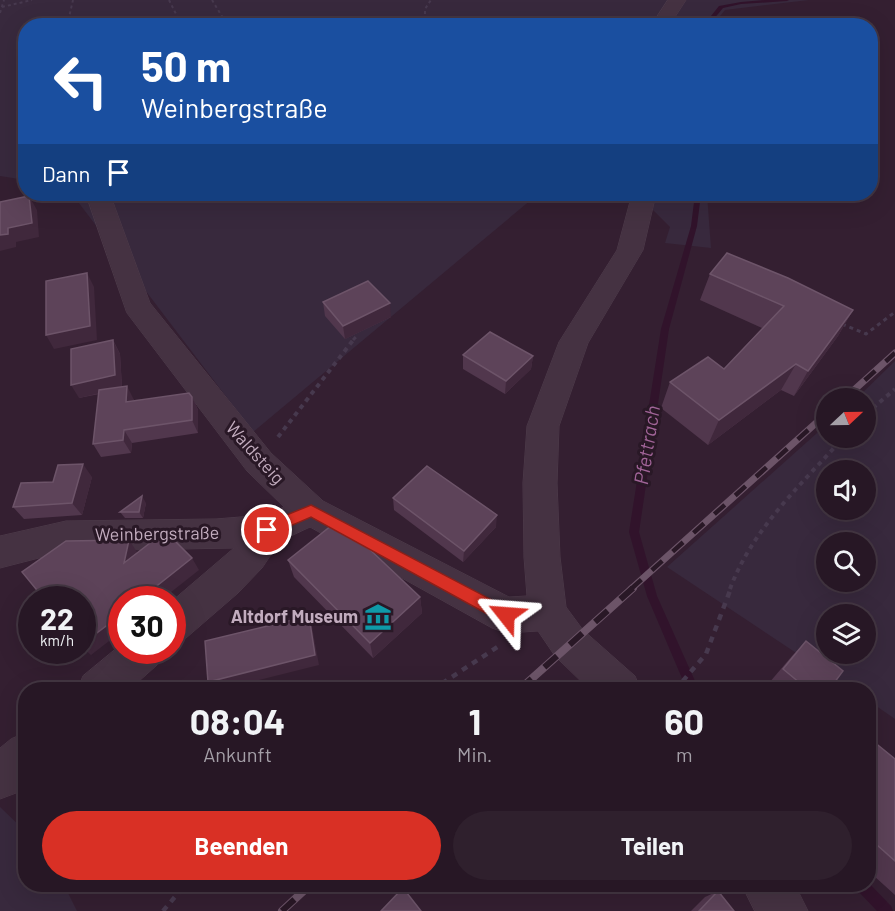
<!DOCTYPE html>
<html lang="de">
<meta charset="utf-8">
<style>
body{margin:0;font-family:Barlow,sans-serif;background:#2f202d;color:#f1f3f6;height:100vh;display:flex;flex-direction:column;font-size:22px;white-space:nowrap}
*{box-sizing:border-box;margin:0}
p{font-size:20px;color:#a49fa7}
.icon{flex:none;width:33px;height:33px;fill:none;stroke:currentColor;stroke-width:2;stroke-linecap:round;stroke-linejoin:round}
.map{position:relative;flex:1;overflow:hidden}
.side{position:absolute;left:18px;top:682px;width:858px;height:210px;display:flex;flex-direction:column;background:#271725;border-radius:24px;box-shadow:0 6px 24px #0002,0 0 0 2px #433642}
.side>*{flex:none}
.hud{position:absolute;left:18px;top:18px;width:860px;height:183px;border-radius:24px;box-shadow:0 6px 24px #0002,0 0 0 2px #433642;background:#1a4fa0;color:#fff;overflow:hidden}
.needle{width:39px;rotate:68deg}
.controls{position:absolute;left:816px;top:388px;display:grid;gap:12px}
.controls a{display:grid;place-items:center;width:60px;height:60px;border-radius:50%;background:#271725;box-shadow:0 6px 24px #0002,0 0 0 2px #433642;font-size:30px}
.speed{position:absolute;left:18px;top:586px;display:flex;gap:12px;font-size:30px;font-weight:700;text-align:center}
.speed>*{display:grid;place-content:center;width:78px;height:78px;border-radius:50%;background:#271725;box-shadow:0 6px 24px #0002,0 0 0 2px #433642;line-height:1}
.speed small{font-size:15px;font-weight:400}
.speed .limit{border:9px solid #d22;background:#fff;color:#111}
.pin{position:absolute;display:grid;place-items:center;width:51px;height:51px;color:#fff;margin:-26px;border:3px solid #fff;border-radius:50%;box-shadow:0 2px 6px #0007}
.me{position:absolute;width:66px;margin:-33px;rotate:298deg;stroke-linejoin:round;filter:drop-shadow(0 0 4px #0008)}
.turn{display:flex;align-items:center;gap:21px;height:126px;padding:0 24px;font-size:27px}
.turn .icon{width:78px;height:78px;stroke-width:2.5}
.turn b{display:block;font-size:42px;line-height:51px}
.then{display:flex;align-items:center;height:57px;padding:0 24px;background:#0003;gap:12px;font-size:22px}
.eta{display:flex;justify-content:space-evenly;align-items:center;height:102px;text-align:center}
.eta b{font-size:36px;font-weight:700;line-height:42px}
.cta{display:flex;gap:12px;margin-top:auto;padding:12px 24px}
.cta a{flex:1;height:69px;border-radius:36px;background:#d93025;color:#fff;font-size:24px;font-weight:700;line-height:69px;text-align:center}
.cta a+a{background:#2f202d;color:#f1f3f6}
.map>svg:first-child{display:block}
.green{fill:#38293d;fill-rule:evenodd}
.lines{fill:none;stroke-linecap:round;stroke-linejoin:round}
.stream{fill:#31132b;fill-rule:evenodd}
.minor-casing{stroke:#4e3c4b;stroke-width:1}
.path-far3{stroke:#47394e;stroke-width:2;stroke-dasharray:3 3;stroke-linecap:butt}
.path-far2{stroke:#47394e;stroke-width:3;stroke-dasharray:4 4;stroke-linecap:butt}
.path-far1{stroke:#47394e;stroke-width:4;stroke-dasharray:4.5 4.5;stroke-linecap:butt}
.path{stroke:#47394e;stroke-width:4.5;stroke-dasharray:6 6;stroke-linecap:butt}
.minor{fill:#453242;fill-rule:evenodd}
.rail-far1-casing{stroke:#6c5468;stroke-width:7}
.rail-casing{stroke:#6c5468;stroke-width:8}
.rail-far1{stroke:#291826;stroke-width:4.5;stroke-dasharray:14;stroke-linecap:butt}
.rail{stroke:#291826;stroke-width:6;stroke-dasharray:17;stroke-linecap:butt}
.wall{fill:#51374d}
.shaded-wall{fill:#40283c}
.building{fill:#5d4359;stroke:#6d5469;stroke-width:1.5}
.route{fill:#d93025;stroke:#8d1f18;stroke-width:1.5}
.labels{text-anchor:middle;stroke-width:6;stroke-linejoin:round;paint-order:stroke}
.street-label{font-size:18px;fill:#c2acbe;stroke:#291826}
.poi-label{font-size:18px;font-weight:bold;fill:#c2acbe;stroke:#291826;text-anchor:end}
.water-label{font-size:20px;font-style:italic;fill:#a16498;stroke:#291826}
</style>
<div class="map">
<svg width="895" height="911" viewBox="0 0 895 911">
<rect width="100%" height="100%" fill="#341f31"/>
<g class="green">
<polygon points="0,0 809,0 725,10 712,26 26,26 25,180 0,176"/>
<polygon points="72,194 538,194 253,432"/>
<polygon points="644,194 707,194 711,248 665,243 670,227 642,199"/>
<path d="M895,361V719L869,701L868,690H852L667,567L826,425V438H866V399H856ZM826,471H866V510H826ZM826,543H866V582H826ZM826,615H866V654H826Z"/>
<polygon points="0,807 25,831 26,885 64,885 77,911 0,911"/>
</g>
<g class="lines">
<g class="stream">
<polygon points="765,0 789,0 787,1 741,4 723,8 708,26 703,26 719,6 741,2"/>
<polygon points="695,194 701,194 697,226 669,329 639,532 657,596 699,690 687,690 647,596 629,532 661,329 691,226"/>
<polygon points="868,882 891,906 893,911 877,911 857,890 855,885 868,885"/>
</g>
<defs>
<g id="minor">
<polygon points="668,0 686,0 669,26 651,26"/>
<polygon points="86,194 110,194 150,303 271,453 323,501 509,597 527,596 524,557 523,483 527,426 559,342 617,250 632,194 656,194 643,250 588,343 559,426 557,483 560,557 566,607 583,630 635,676 641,690 590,690 555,656 538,631 506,633 492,628 310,527 280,541 262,568 238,593 186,638 172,643 172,601 234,548 66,551 0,568 0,536 66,521 216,519 265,515 284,507 247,471 127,313"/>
<polygon points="122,644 122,651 163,651 157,665 129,690 77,690 83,676"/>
<polygon points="26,733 26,784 16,793 0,799 0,748 11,739"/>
<polygon points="742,885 795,885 808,911 755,911"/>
</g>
</defs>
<use href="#minor" class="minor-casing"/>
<g class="path-far3">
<polyline points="169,0 182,26"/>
<polyline points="212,0 226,23"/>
<polyline points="2,7 32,0"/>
<polyline points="0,13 4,0"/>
<polyline points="67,26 73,0"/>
<polyline points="425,26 425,9 431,0"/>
</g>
<g class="path-far2">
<polyline points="842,324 866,334 895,312"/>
<polyline points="353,340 356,337"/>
</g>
<g class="path-far1">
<polyline points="866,414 895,389"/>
<polyline points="278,437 354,339"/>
<path d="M730,589C752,529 801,485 843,438"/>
</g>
<g class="path">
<polyline points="432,690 499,646"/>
<polyline points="675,690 706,654 731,588"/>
<polyline points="163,911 185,885"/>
</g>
<use href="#minor" class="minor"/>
<defs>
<g id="rail-far1">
<polyline points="844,399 895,353"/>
<polyline points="631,589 826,414"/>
</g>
<g id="rail">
<polyline points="519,690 633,588"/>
<polyline points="282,911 310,885"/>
</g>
</defs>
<use href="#rail-far1" class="rail-far1-casing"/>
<use href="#rail" class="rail-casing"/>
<use href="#rail-far1" class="rail-far1"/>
<use href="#rail" class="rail"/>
</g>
<g class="wall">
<polygon points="710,274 853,310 838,336 794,396 781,390 708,445 661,408 670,382 724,369 762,328 700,300"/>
<polygon points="323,302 391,317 345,339 325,316"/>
<polygon points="113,340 120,354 122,387 134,400 192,397 198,410 198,433 132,443 131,453 101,457 93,444 99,394 79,398"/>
<polygon points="463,355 533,356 531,369 505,394 463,369"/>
<polygon points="92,477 82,515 24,519 13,507 53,482"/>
<polygon points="393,498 496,527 463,562 394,510"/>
<polygon points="146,503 143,518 125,518 120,512"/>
<polygon points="288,560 420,597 422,613 373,658 294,577"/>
<polygon points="806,641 829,690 778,690 769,683 792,656"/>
<polygon points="868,737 895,759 895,895 873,875 876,870 868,862"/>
<polygon points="718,891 734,911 691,911 705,897"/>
</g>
<g class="shaded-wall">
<polygon points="29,196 37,210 39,237 16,242 16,247 0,251 0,235 8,228"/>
<polygon points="87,273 94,287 97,340 54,349 46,335"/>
<polygon points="390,303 391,317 345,339 343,326"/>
<polygon points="853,310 838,336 794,396 808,371"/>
<polygon points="113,340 120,354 122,388 79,398 71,385"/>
<polygon points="533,356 531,369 505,394 506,381"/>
<polygon points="796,364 781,390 708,445 719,420"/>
<polygon points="127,386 134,400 133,415 126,402"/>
<polygon points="192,397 198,410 198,433 192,420"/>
<polygon points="124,430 132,443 131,453 123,440"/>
<polygon points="83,464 92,477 82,515 72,503"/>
<polygon points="142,496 146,503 143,518 139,512"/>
<polygon points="497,515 496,527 463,562 464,551"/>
<polygon points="129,540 137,552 133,574 124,563"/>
<polygon points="192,558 199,570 161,600 139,600"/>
<polygon points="420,597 422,613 373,658 370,643"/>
<polygon points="122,614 122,631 91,655 82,647 82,644"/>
<polygon points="309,616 312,627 319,665 219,690 214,690 208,682"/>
</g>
<g class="building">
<polygon points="29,196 32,223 8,228 8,234 0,235 0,202"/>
<polygon points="727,253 788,278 853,310 808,371 796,364 719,420 670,382 708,357 724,369 784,306 710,274"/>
<polygon points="87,273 90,326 46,335 46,281"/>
<polygon points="368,281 390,303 343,326 323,302"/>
<polygon points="490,332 533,356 506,381 463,355"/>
<polygon points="113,340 115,375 71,385 71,349"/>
<polygon points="127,386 126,402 189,393 192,397 192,420 124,430 123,440 93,444 99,390"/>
<polygon points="83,464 72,503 13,507 21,483 53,482 58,465"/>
<polygon points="427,466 497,515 464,551 393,498"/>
<polygon points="142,496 139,512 120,512"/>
<polygon points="331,526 364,544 420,597 370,643 288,560"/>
<polygon points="129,540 124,563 154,540 174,540 192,558 139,600 122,600 122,614 82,644 82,600 45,600 22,572 66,541"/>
<polygon points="309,616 315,655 208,682 205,641"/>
<polygon points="806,641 843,671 829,690 804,690 806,688 783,669"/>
<polygon points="868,737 895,759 895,861 868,837"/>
<polygon points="403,888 421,911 381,911"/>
<polygon points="718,891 734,911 699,911"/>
</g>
<polygon class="route" points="311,505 511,610 514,615 511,621 506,623 500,621 311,517 267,536 262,534 260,530 262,525"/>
<defs>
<symbol id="museum-bare" viewBox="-9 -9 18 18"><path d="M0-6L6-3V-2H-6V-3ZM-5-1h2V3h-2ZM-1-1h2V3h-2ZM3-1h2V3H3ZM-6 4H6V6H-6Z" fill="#0f9aa8" stroke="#291826" stroke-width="2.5" paint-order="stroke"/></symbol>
</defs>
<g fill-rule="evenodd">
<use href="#museum-bare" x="359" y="598" width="38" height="38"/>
</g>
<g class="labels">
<g class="street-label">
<text transform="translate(255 453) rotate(48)" y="6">Waldsteig</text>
<text transform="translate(157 534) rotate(-1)" y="6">Weinbergstraße</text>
</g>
<g class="poi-label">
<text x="358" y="623">Altdorf Museum</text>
</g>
<g class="water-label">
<text transform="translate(647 445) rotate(-81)" y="7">Pfettrach</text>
</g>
</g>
</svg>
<div class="controls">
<a><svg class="needle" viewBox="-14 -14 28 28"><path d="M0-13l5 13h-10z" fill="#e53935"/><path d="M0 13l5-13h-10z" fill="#a49fa7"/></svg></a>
<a><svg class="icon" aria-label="sound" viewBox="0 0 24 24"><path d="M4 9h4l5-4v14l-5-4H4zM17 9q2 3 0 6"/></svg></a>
<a><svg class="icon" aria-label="search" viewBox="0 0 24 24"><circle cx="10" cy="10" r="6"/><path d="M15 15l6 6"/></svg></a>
<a><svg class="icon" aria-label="layers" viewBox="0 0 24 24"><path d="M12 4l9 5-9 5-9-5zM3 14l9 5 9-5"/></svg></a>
</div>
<div class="speed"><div>22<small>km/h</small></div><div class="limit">30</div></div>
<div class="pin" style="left:267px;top:530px;background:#d93025"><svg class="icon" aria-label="arrive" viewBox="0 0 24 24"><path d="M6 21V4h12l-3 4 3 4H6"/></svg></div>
<svg class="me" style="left:506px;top:615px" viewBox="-20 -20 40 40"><path d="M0-17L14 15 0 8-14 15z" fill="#d93025" stroke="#fff" stroke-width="4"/></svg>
<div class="hud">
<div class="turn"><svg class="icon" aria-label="left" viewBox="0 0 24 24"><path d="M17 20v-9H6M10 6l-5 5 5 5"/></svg><div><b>50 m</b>Weinbergstraße</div></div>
<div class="then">Dann<svg class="icon" aria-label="arrive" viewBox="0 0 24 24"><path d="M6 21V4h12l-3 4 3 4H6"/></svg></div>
</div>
<section class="side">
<div class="eta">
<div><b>08:04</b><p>Ankunft</p></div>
<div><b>1</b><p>Min.</p></div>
<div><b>60</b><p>m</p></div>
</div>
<div class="cta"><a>Beenden</a><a>Teilen</a></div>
</section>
</div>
